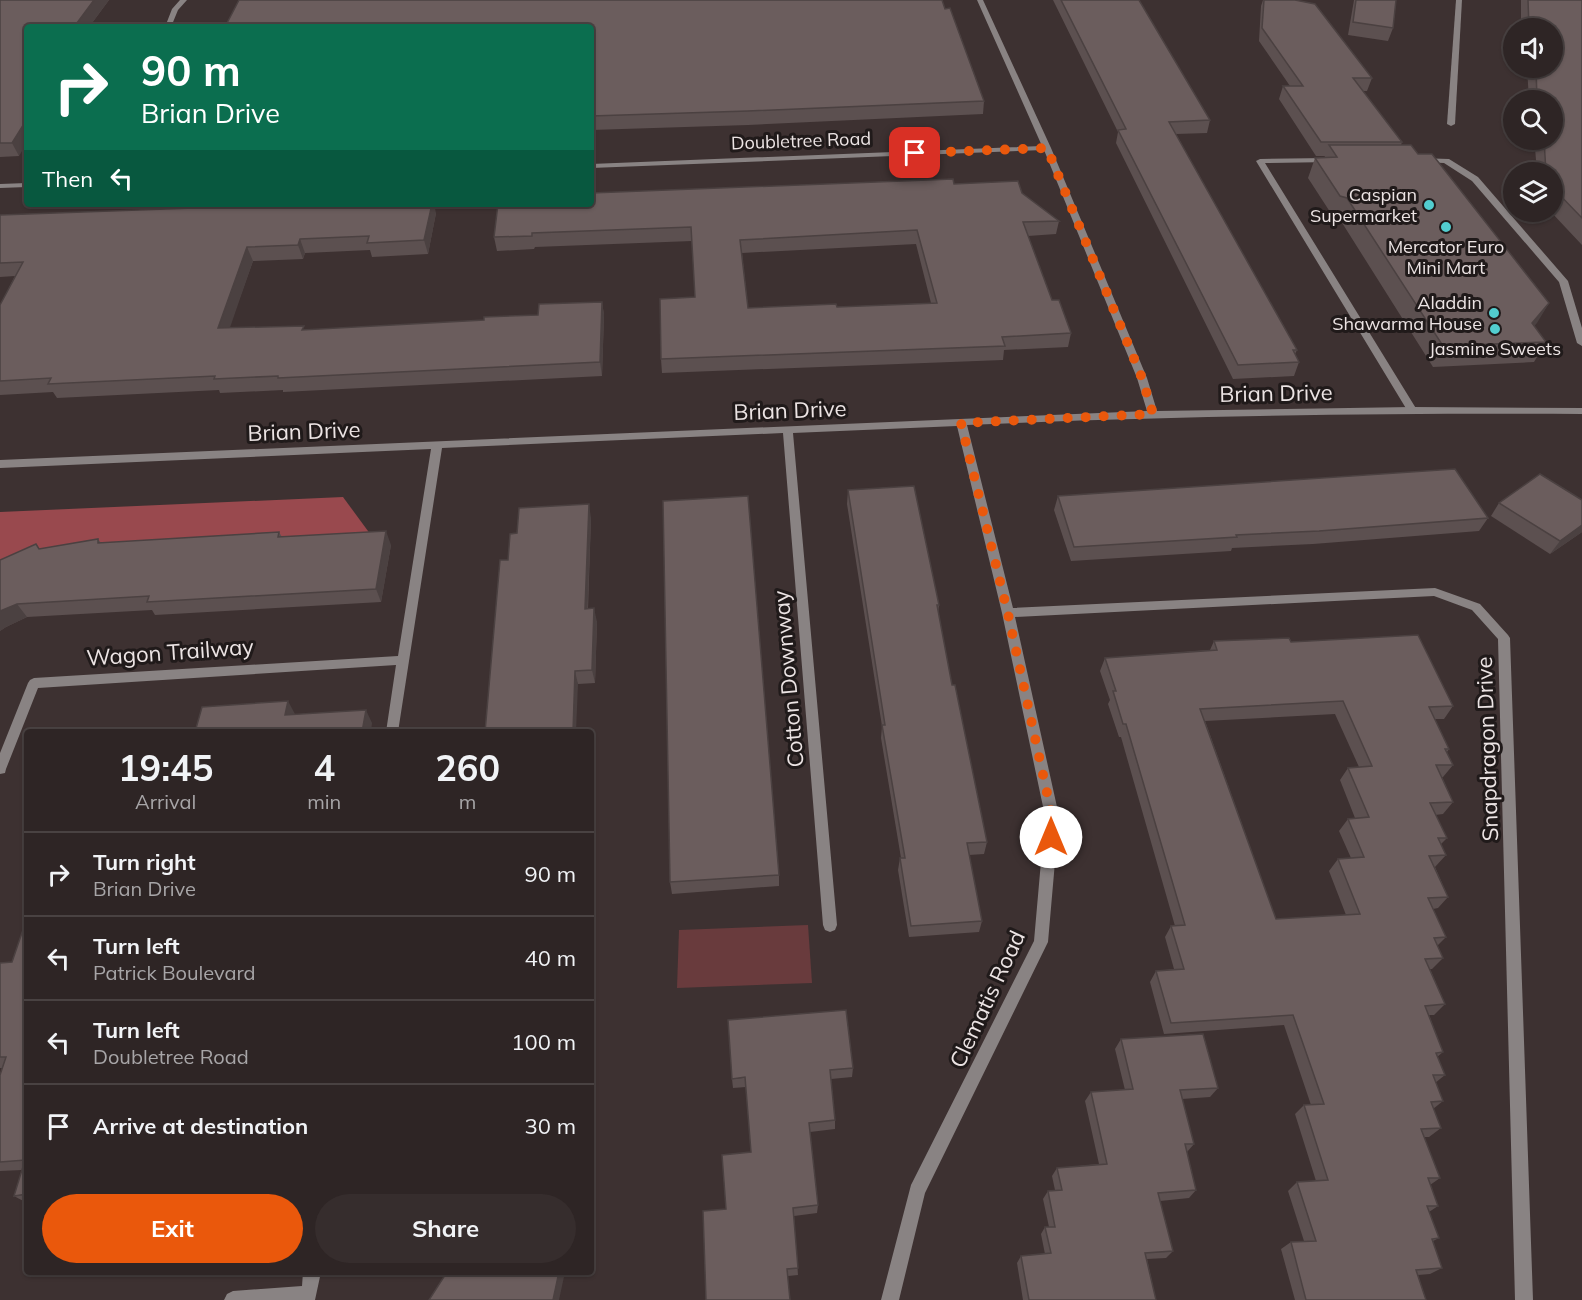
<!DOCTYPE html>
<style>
body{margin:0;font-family:Mulish,sans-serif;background:#362d2d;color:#f1f3f6;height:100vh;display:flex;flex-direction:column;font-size:22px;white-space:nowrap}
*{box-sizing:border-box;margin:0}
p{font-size:20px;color:#a7a5a7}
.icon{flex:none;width:33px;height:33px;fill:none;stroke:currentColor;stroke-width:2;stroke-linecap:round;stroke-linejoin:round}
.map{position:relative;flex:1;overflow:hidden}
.drawer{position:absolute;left:24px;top:729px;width:570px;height:546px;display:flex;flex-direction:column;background:#2e2525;border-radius:6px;box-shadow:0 2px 4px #0004,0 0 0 2px #494242}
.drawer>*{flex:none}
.top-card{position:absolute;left:24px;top:24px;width:570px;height:183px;border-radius:6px;box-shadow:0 2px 4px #0004,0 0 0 2px #494242;background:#0b6e4f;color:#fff;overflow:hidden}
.buttons{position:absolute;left:1503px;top:18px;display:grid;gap:12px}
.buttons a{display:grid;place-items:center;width:60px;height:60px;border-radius:50%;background:#2e2525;box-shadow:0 2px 4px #0004,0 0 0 2px #494242;font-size:30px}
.pin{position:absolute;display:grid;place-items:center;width:51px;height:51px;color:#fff;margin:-26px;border-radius:12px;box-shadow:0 3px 9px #0006}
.me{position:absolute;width:66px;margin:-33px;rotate:0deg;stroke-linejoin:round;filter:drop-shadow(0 0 4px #0008)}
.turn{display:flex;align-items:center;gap:21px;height:126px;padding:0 18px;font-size:27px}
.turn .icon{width:78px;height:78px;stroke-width:2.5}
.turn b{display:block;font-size:42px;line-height:51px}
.then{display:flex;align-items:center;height:57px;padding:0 18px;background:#0003;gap:12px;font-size:22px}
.eta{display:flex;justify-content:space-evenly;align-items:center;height:102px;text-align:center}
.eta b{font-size:36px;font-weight:700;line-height:42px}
.action{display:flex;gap:12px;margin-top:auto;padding:12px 18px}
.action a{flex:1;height:69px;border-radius:36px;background:#ea580c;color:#fff;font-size:24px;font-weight:700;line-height:69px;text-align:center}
.action a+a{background:#362d2d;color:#f1f3f6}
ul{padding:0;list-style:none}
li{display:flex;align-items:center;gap:18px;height:84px;padding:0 18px;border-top:2px solid #494242}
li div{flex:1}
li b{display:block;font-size:22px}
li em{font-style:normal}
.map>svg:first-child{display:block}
.green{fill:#693b3d}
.forest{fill:#99494e}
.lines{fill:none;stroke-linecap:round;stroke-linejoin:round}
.service{fill:#898383;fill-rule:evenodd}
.minor{fill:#898383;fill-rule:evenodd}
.wall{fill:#5c5050;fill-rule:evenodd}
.shaded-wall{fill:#4b4141}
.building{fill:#6b5d5d;stroke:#4b4141;stroke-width:1.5;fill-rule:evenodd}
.route{stroke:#ea580c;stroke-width:10;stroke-dasharray:0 18}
.poi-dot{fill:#52cdcf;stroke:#201a1a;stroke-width:2}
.labels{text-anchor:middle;stroke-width:6;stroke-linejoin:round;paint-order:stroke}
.far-street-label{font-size:18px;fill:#ece4e4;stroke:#201a1a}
.far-poi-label{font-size:18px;fill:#ece4e4;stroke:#201a1a;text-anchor:end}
.street-label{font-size:22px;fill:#ece4e4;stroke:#201a1a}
</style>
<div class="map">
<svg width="1582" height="1300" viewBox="0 0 1582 1300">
<rect width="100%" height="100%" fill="#3d3131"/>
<polygon class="green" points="808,925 812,983 677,988 679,930"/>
<polygon class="forest" points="343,497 379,546 0,573 0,512"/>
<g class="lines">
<g class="service">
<polygon points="1328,158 1331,158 1331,162 1265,163 1417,410 1416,412 1408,412 1407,410 1256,161 1260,159"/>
<polygon points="1418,158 1449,159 1478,177 1568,281 1582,328 1582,346 1577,343 1559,282 1472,181 1444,163 1421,162 1418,162"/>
</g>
<g class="minor">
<polygon points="180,0 187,0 178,10 171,27 165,27 172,9"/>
<path d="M977,0H983L1051,148L1147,378L1157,411L1412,407L1582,408V414C1377,413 1172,416 967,425L1013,608L1435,588L1480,604L1508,635L1510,638L1533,1300H1515L1498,639L1472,610L1434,596L1015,617L1059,816L1048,942L925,1193L899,1300H881L911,1185L1034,941L1045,816L1002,613L957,426L793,433L837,925L835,930L830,932L825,930L823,925L783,433L442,448L398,732H386L396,665L38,688L6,769L5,773L0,774V753L28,683L30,680L34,678L398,656L431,449L0,468V460L1147,411L1137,378L1044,150L591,168V164L1042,146Z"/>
<polygon points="1456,0 1462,0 1455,124 1451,126 1447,124"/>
<polygon points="27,183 27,187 0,188 0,184"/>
<polygon points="303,1272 321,1272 315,1300 224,1300 227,1294 233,1291 302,1286"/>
</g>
</g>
<g class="wall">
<polygon points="0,0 109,0 89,27 27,27 19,156 0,157"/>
<polygon points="1053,0 1139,0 1210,120 1207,133 1176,134 1297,350 1295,354 1299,362 1294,376 1233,379 1116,143 1118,132"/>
<polygon points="1263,0 1295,0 1372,78 1367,91 1363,91 1402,142 1401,145 1418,154 1549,303 1534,326 1546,342 1534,362 1433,367 1339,218 1332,215 1308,178 1315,158 1324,158 1325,156 1316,156 1279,99 1283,86 1290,86 1259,41 1261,6"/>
<polygon points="1354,0 1396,0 1393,28 1388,41 1348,35"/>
<polygon points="1521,0 1582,0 1582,245 1551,212 1552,212 1552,172 1537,172 1535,148 1531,147 1530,140 1552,140 1552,100 1529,100 1527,68 1552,68 1552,28 1521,28"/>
<polygon points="945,9 984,101 983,114 748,125 591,130 591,27"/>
<path d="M954,184L1022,193L1059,221L1056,234L1028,236L1052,300L1071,333L1068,347L1004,350L1003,360L662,373L661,359L695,297L692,241L535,247L534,249L497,251L494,237ZM916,244L931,303L837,307L748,308L742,253Z"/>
<polygon points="436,213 428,254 372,257 370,250 305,253 303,259 253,261 229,328 305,330 484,320 538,315 602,302 604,315 602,376 283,392 283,390 220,393 219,390 57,398 53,392 0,395 0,305 15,276 0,277 0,215"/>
<polygon points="848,490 939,605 938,613 952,685 987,842 984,854 969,855 982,921 979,932 909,937 898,870 900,858 901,858 881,738 882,726 847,504"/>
<polygon points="1058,496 1488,518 1479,531 1313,544 1232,548 1231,551 1071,561 1054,510"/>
<polygon points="1582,500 1582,532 1550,554 1491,516 1499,503"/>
<polygon points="591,518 588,609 597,622 595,683 578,684 508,560 517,533"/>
<polygon points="279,532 282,537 391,545 381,602 155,615 152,610 27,617 6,627 0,631 0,560 39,549 98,539 101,543"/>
<path d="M1214,641L1291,642L1453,706L1444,719H1435L1449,749L1447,752L1453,765L1443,777H1442L1453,802L1443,814L1435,815L1447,838L1441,844L1446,855L1435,867L1448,897L1438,908L1433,909L1446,937L1437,946L1443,958L1432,969H1430L1445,1004L1434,1015H1429L1443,1052L1437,1057L1445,1075L1435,1083L1443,1101L1433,1109L1441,1128L1429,1137H1424L1440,1178L1430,1185L1438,1206L1429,1212L1439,1238L1433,1241L1442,1268L1430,1274L1418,1275L1426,1300H1295L1281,1249L1291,1242L1304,1241L1288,1191L1297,1182L1316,1181L1295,1114L1304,1105H1311L1284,1025L1164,1034L1150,982L1156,971L1174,969L1165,937L1171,926H1175L1121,737H1119L1108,704L1110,700L1100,671L1105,658L1210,650ZM1335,714L1359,767L1348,768L1340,780L1355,818L1348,819L1339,831L1351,858L1338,859L1329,871L1346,915L1276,919L1205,721Z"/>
<polygon points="779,875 779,886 672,894 670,882"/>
<polygon points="27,918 27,1203 14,1196 22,1170 0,1171 0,1075 2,1068 0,1068 0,963 12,962"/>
<polygon points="1121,1039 1218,1088 1210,1097 1182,1099 1194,1144 1187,1152 1196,1190 1189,1198 1160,1201 1173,1251 1166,1258 1147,1259 1156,1300 1023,1300 1017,1263 1021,1256 1045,1254 1041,1234 1045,1227 1049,1227 1043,1199 1048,1191 1055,1190 1052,1176 1057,1168 1099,1164 1085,1101 1091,1092 1125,1090 1115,1049"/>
<polygon points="853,1068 852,1077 831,1079 835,1120 835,1129 810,1132 818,1205 817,1213 794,1216 798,1275 788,1276 726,1209 751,1152 746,1087 733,1088 732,1079"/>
</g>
<g class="shaded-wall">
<polygon points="94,0 109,0 89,27 74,27"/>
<polygon points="27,119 27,143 19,156 12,143"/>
<polygon points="432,204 434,204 436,213 428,254 424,240"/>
<polygon points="300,239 305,253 303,259 298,245"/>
<polygon points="247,247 253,261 225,342 218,328"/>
<polygon points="602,302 604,315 602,376 600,362"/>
<polygon points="1549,303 1537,323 1520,343 1532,323"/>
<polygon points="589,504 591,518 587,622 585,609"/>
<polygon points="1582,525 1582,532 1550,554 1560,541"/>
<polygon points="386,531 391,545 381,602 376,589"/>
<polygon points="17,604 27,617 6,627 0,631 0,611"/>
<polygon points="594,608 597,622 595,683 592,670"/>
<polygon points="575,671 578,684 576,732 573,732"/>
<polygon points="288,701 295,714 285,715"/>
<polygon points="366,710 372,723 371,732 362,732"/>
<polygon points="559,1272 565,1272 559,1300 553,1300"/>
</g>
<g class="building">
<polygon points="0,0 94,0 74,27 27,27 27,119 12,143 0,143"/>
<polygon points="239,0 942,0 945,9 950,8 984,101 748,111 591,116 591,27 225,27"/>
<polygon points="1061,0 1139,0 1210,120 1169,122 1297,350 1293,350 1299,362 1238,365 1118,130 1126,129"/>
<polygon points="1264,0 1295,0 1315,4 1372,78 1353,78 1402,142 1321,142 1283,86 1303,86 1262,28"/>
<polygon points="1356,0 1396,0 1393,28 1353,22"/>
<polygon points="1528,0 1582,0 1582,218 1552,187 1552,172 1546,172 1544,140 1552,140 1552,100 1537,100 1536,68 1552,68 1552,28 1529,28"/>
<polygon points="1329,145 1411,145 1418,154 1432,154 1549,303 1532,323 1546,342 1443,346 1347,198 1340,196 1315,158 1337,157"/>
<path d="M953,179L954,184L1018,181L1022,193L1059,221L1023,222L1052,300H1059L1071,333L1002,337L1005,346L661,359L660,299L695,297L691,227L532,233V236L494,237L498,204H591V193ZM917,230L937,303L837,307L836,304L748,308L740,240Z"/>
<polygon points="306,204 432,204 424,240 367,243 369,236 300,239 298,245 247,247 218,328 304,326 302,330 484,320 484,317 538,315 539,304 602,302 600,362 278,378 278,376 214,379 215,376 48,384 51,378 0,381 0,305 23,262 0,263 0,215"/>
<polygon points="1455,469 1488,518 1319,531 1236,535 1237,537 1074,547 1058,496"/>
<polygon points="1540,474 1582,500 1582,525 1560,541 1499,503"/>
<polygon points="914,486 939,605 937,605 952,685 955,685 987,842 967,843 982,921 911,926 900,858 905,858 882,725 885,725 848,490"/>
<polygon points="748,496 779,875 670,882 663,501"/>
<polygon points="589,504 585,609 594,608 592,670 575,671 573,732 485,732 500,560 508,560 510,534 517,533 519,508"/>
<polygon points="386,531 376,589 147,602 149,596 17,604 0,611 0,560 36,544 39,549 98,539 98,543 279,532 278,537"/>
<path d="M1418,635L1453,706L1429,707L1449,749H1445L1453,765H1436L1453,802L1430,803L1447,838H1438L1446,855L1429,856L1448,897L1428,898L1446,937L1434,938L1443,958L1425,959L1445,1004L1425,1006L1443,1052L1436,1053L1445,1075H1433L1443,1101L1431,1102L1441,1128L1421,1129L1440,1178H1428L1438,1206H1427L1439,1238L1432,1239L1442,1268L1416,1270L1426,1300H1306L1291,1242L1316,1241L1297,1182L1328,1180L1304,1105L1324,1104L1293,1015L1171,1023L1156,971L1184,969L1171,926L1185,925L1126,724H1123L1113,691H1116L1105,658L1217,650L1214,641L1289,638L1291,642ZM1343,701L1372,766L1348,768L1369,817L1348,819L1364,857L1338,859L1360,914L1276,919L1200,709Z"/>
<polygon points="288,701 285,715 366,710 362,732 195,732 202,707"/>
<polygon points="27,918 27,1194 14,1196 25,1160 0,1162 0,1075 6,1057 0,1057 0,963 12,962"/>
<polygon points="846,1010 853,1068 830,1070 835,1120 809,1123 818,1205 793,1208 798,1268 787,1269 790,1300 706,1300 703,1211 726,1209 722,1155 751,1152 745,1077 732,1079 728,1020"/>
<polygon points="1203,1034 1218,1088 1180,1090 1194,1144 1185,1144 1196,1190 1158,1193 1173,1251 1145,1253 1156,1300 1029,1300 1021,1256 1051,1253 1045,1227 1055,1227 1048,1191 1062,1190 1057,1168 1107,1164 1091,1092 1133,1089 1121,1039"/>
<polygon points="447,1272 559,1272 553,1300 429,1300"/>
</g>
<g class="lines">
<polyline class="route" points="915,153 1047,148 1142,378 1153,414 961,423 1008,614 1052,816 1051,837"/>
</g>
<g class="poi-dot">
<circle cx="1429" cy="205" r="6"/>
<circle cx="1446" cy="227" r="6"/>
<circle cx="1494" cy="313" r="6"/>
<circle cx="1495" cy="329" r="6"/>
</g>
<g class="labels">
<g class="far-street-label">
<text transform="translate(801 141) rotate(-2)" y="6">Doubletree Road</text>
</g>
<g class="far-poi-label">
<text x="1417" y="201">Caspian<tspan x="1417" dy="21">Supermarket</tspan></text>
<text x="1446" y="253" text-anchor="middle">Mercator Euro<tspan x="1446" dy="21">Mini Mart</tspan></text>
<text x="1482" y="309">Aladdin<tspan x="1482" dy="21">Shawarma House</tspan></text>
<text x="1495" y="355" text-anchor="middle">Jasmine Sweets</text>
</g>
<g class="street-label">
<text transform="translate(1276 393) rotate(-1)" y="8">Brian Drive</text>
<text transform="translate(790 410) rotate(-2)" y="8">Brian Drive</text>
<text transform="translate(304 431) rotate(-2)" y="8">Brian Drive</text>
<text transform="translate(170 652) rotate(-4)" y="8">Wagon Trailway</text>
<text transform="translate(788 679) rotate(-95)" y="8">Cotton Downway</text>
<text transform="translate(1487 749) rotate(-92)" y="8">Snapdragon Drive</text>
<text transform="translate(987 999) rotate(-65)" y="8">Clematis Road</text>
</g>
</g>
</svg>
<div class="buttons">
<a><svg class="icon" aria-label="sound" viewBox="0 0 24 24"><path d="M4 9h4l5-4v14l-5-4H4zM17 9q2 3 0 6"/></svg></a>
<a><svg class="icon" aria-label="search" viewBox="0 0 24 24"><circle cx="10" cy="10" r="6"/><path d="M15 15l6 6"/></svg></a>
<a><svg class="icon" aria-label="layers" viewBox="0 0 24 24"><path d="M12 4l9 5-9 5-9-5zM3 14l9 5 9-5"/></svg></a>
</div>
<div class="pin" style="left:915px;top:153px;background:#d93025"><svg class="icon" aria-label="arrive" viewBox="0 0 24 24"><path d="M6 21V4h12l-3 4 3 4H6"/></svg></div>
<svg class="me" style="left:1051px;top:837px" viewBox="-20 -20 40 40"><circle r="19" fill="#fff"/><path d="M0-13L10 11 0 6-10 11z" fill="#ea580c"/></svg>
<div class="top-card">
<div class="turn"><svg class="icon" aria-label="right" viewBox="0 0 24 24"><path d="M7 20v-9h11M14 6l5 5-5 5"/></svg><div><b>90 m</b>Brian Drive</div></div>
<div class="then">Then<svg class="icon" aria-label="left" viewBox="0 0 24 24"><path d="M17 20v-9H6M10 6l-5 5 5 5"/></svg></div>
</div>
<section class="drawer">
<div class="eta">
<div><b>19:45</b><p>Arrival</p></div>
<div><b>4</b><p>min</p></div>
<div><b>260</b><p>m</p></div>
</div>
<ul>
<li><svg class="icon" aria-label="right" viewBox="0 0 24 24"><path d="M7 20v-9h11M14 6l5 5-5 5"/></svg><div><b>Turn right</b><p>Brian Drive</p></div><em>90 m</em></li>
<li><svg class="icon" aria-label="left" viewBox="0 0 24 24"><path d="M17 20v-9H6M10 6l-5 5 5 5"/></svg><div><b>Turn left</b><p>Patrick Boulevard</p></div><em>40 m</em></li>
<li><svg class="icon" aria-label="left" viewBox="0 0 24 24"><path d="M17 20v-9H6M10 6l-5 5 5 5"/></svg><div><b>Turn left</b><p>Doubletree Road</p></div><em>100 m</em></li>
<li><svg class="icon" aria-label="arrive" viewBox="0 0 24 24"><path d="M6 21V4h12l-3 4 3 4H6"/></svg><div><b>Arrive at destination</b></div><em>30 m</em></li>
</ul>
<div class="action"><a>Exit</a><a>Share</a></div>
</section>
</div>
